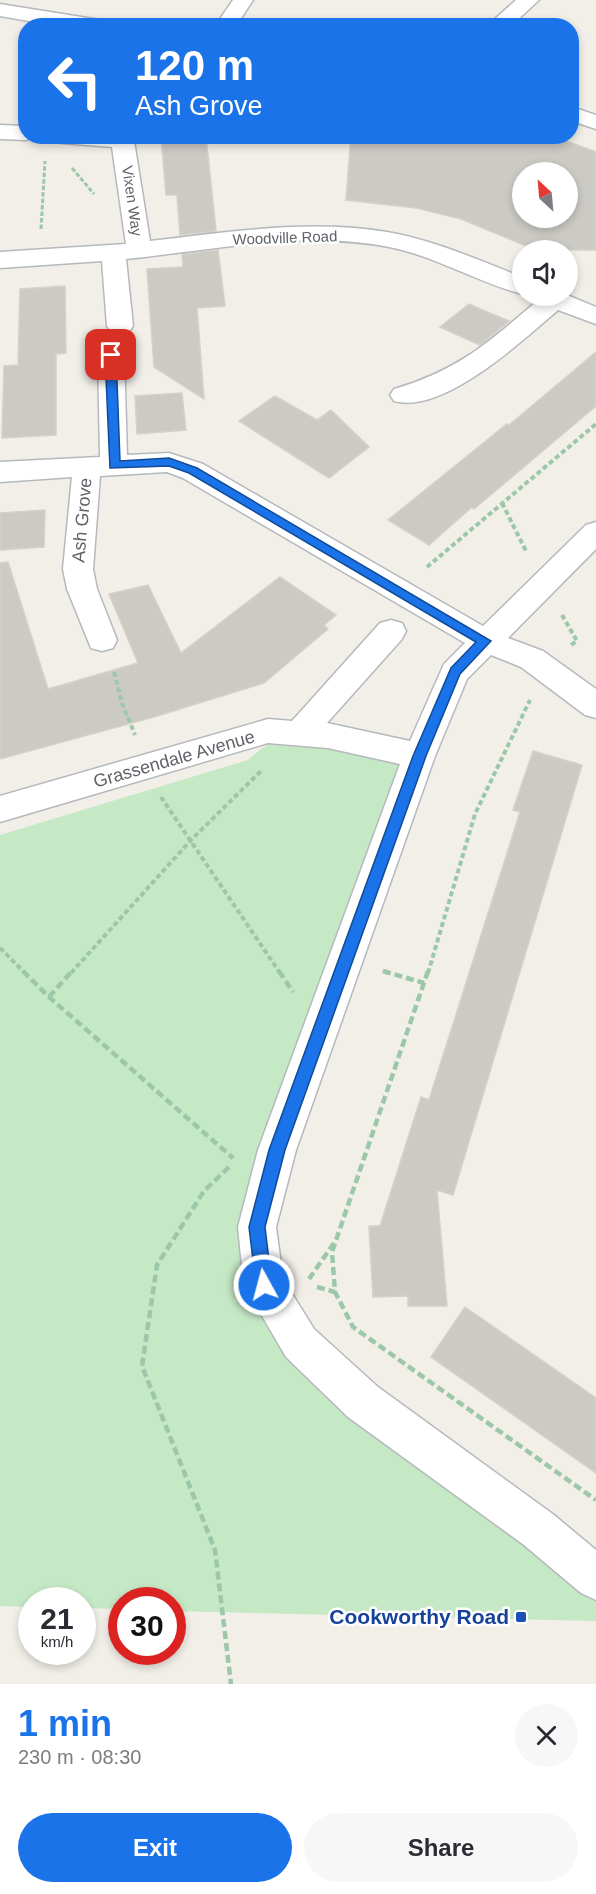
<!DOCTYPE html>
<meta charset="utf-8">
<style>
body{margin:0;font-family:Helvetica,sans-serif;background:#f7f7f7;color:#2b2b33;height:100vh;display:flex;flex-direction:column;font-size:22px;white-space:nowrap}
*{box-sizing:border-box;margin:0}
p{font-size:20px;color:#7c7c81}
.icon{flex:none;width:33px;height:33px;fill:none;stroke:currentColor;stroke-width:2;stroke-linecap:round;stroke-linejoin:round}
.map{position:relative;height:1684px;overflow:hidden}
.side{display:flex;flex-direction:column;background:#fff;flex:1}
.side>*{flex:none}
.banner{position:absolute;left:18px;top:18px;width:561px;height:126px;border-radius:24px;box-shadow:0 3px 9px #0003;background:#1a73e8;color:#fff;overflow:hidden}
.needle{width:39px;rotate:334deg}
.tools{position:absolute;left:512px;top:162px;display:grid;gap:12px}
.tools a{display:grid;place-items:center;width:66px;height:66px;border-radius:50%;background:#fff;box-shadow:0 3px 9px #0003;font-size:30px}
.speed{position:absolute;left:18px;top:1587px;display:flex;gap:12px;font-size:30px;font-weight:700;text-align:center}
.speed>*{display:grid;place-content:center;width:78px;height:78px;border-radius:50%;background:#fff;box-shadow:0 3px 9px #0003;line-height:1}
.speed small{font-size:15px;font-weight:400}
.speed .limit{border:9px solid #d22;background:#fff;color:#111}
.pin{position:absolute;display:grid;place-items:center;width:51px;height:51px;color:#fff;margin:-26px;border-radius:12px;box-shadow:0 3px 9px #0006}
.me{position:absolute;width:66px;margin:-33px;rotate:353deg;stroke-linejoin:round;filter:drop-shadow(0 0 4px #0008)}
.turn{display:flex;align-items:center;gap:21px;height:126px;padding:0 18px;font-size:27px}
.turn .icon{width:78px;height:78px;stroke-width:2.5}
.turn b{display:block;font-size:42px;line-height:51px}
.round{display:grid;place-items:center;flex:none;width:63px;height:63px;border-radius:32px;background:#f7f7f7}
.overview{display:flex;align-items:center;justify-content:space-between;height:102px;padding:0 18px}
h1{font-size:36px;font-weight:700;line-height:45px;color:#1a73e8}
.button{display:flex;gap:12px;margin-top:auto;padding:12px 18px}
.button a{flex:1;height:69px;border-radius:36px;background:#1a73e8;color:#fff;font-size:24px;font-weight:700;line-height:69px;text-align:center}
.button a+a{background:#f7f7f7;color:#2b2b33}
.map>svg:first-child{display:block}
.green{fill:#c5e8c5}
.building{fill:#cccac5;stroke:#d6d1c6;stroke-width:1.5;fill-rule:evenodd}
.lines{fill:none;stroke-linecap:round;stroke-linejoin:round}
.minor-casing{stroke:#b5b8bc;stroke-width:3}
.path-far2{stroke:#9cc7a9;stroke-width:3;stroke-dasharray:4.5 2;stroke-linecap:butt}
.path-far1{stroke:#9cc7a9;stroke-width:4;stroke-dasharray:5 3;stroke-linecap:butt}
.path{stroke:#9cc7a9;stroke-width:4.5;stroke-dasharray:8 4;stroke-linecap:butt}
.minor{fill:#fff;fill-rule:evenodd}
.route{fill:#1a73e8;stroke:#114b97;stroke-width:1.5}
.transit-dot{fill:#1a4fb4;stroke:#fff;stroke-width:2}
.labels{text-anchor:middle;stroke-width:5;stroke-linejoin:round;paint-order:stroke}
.far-street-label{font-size:15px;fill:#5f6368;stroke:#fff}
.street-label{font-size:18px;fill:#5f6368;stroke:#fff}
.near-transit-label{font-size:21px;font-weight:bold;fill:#164399;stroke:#fff;text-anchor:end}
</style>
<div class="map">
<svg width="596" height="1684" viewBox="0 0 596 1684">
<rect width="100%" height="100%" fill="#f1efe8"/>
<polygon class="green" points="282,737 410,764 338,960 256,1288 596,1593 596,1621 173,1611 172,1600 122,1600 121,1609 83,1608 82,1600 32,1600 31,1607 0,1606 0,835 248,760 261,749"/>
<g class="building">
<polygon points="161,136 206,136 216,231 180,235 177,195 166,195"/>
<path d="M351,136H553L596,152V250H536L461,219L416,208L346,200ZM522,172H567V218H522Z"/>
<polygon points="218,250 225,306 197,308 204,399 154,367 147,269 183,267 182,254"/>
<polygon points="65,286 66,353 56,354 56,435 2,438 4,366 18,365 20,289"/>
<polygon points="469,304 485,311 509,321 480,345 440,327"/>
<polygon points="596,352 596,406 474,509 472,507 429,545 388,520 507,424 509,425"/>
<polygon points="182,393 186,430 137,434 135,396"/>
<polygon points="275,396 317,420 331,410 369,447 329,478 239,421"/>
<polygon points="45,510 44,547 0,550 0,513"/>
<polygon points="8,562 48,689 138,663 109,594 148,585 181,653 280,577 336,615 324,625 328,629 264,683 154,717 0,759 0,563"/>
<polygon points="533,751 582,765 453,1195 437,1190 447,1306 408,1306 408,1296 373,1297 369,1226 380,1226 421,1097 429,1100 520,812 513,810"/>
<polygon points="465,1307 596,1398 596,1473 431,1357"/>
</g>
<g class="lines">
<defs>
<g id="minor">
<polygon points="233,0 253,0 236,26 215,26"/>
<polygon points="516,0 539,0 511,26 487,26"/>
<polygon points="0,4 100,20 110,26 57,26 0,16"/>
<polygon points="572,107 596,115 596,129 572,121"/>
<polygon points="0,125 26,126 26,136 35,136 26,140 0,139"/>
<path d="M51,136H131L134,141L150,241C229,232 308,219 387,232C434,240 478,260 522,277V294C477,282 435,256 389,247C302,230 213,250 126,259L133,326L129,332L120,334L111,332L107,326L102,261L0,268V252L126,244L112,147L62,143L54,141Z"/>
<path d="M567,295L596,307V324L558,310C523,340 443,415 394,401L390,395L394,389C457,371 488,343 537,301L534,296Z"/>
<polygon points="111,347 120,349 124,355 127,455 169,453 203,464 483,626 586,525 596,522 596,549 508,638 543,651 596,689 596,718 585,715 521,667 491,655 467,679 435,756 296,1150 276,1227 283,1279 314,1329 378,1387 554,1515 596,1550 596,1600 581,1593 524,1545 348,1417 286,1357 244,1285 238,1227 258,1150 400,764 328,748 268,743 0,822 0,796 268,719 292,721 380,623 391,620 402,623 406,631 402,639 327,723 410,741 444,664 465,643 183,478 167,472 100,476 93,569 97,589 117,640 113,648 102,651 91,648 67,589 63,569 72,477 0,482 0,462 100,457 98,355 102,349"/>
</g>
</defs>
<use href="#minor" class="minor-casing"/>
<g class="path-far2">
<polyline points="72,168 94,194"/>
<polyline points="41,229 45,161"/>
</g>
<g class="path-far1">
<polyline points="502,503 526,551"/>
<polyline points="427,567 596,424"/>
<polyline points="562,615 577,641 571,645"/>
<polyline points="114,672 122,703 135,735"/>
<polyline points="161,797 280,973"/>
<polyline points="0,948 25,973"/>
<polyline points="383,971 388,973"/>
<polyline points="71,973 192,839 262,770"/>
<polyline points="428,973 475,814 530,700"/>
</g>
<g class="path">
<polyline points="23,971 49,997 233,1158"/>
<polyline points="279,971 293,992"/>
<polyline points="383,971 424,983"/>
<polyline points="428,971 332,1252 335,1292 353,1327 596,1500"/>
<polyline points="49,997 72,971"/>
<polyline points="229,1167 204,1191 157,1265 142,1366 215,1550 231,1684"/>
<polyline points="309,1279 334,1243"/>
<polyline points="317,1287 335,1292"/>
</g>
<use href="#minor" class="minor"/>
</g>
<polygon class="route" points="111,352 116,355 120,461 169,458 197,468 491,641 460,674 426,756 285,1150 265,1227 272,1285 270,1291 264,1293 258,1291 256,1285 249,1227 269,1150 413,756 451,668 476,642 189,473 169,466 110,468 105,355"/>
<rect class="transit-dot" x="515" y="1611" width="12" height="12" rx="3"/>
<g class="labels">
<g class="far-street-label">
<text transform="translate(132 201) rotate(82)" y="5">Vixen Way</text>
<text transform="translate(285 238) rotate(-2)" y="5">Woodville Road</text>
</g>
<g class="street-label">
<text transform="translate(82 520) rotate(-85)" y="6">Ash Grove</text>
<text transform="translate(174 759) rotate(-16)" y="6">Grassendale Avenue</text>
</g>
<g class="near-transit-label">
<text x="509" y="1624">Cookworthy Road</text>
</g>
</g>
</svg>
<div class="tools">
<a><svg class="needle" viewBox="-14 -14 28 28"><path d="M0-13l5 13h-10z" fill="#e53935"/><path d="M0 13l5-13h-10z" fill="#7c7c81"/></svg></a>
<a><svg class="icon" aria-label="sound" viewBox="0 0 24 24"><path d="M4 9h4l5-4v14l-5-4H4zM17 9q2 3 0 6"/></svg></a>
</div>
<div class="speed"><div>21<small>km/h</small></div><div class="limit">30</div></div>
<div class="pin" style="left:111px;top:355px;background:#d93025"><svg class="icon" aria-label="arrive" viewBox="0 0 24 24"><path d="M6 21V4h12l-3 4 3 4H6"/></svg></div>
<svg class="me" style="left:264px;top:1285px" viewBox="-20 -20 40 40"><circle r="17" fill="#1a73e8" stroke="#fff" stroke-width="3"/><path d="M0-11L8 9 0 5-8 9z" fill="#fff"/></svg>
<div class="banner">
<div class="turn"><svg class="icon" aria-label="left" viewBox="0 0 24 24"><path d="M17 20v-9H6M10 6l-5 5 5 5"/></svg><div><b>120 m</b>Ash Grove</div></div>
</div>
</div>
<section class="side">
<div class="overview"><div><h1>1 min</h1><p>230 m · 08:30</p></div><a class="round"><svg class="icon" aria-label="close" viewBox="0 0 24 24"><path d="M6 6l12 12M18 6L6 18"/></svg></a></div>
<div class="button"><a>Exit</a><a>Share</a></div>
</section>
